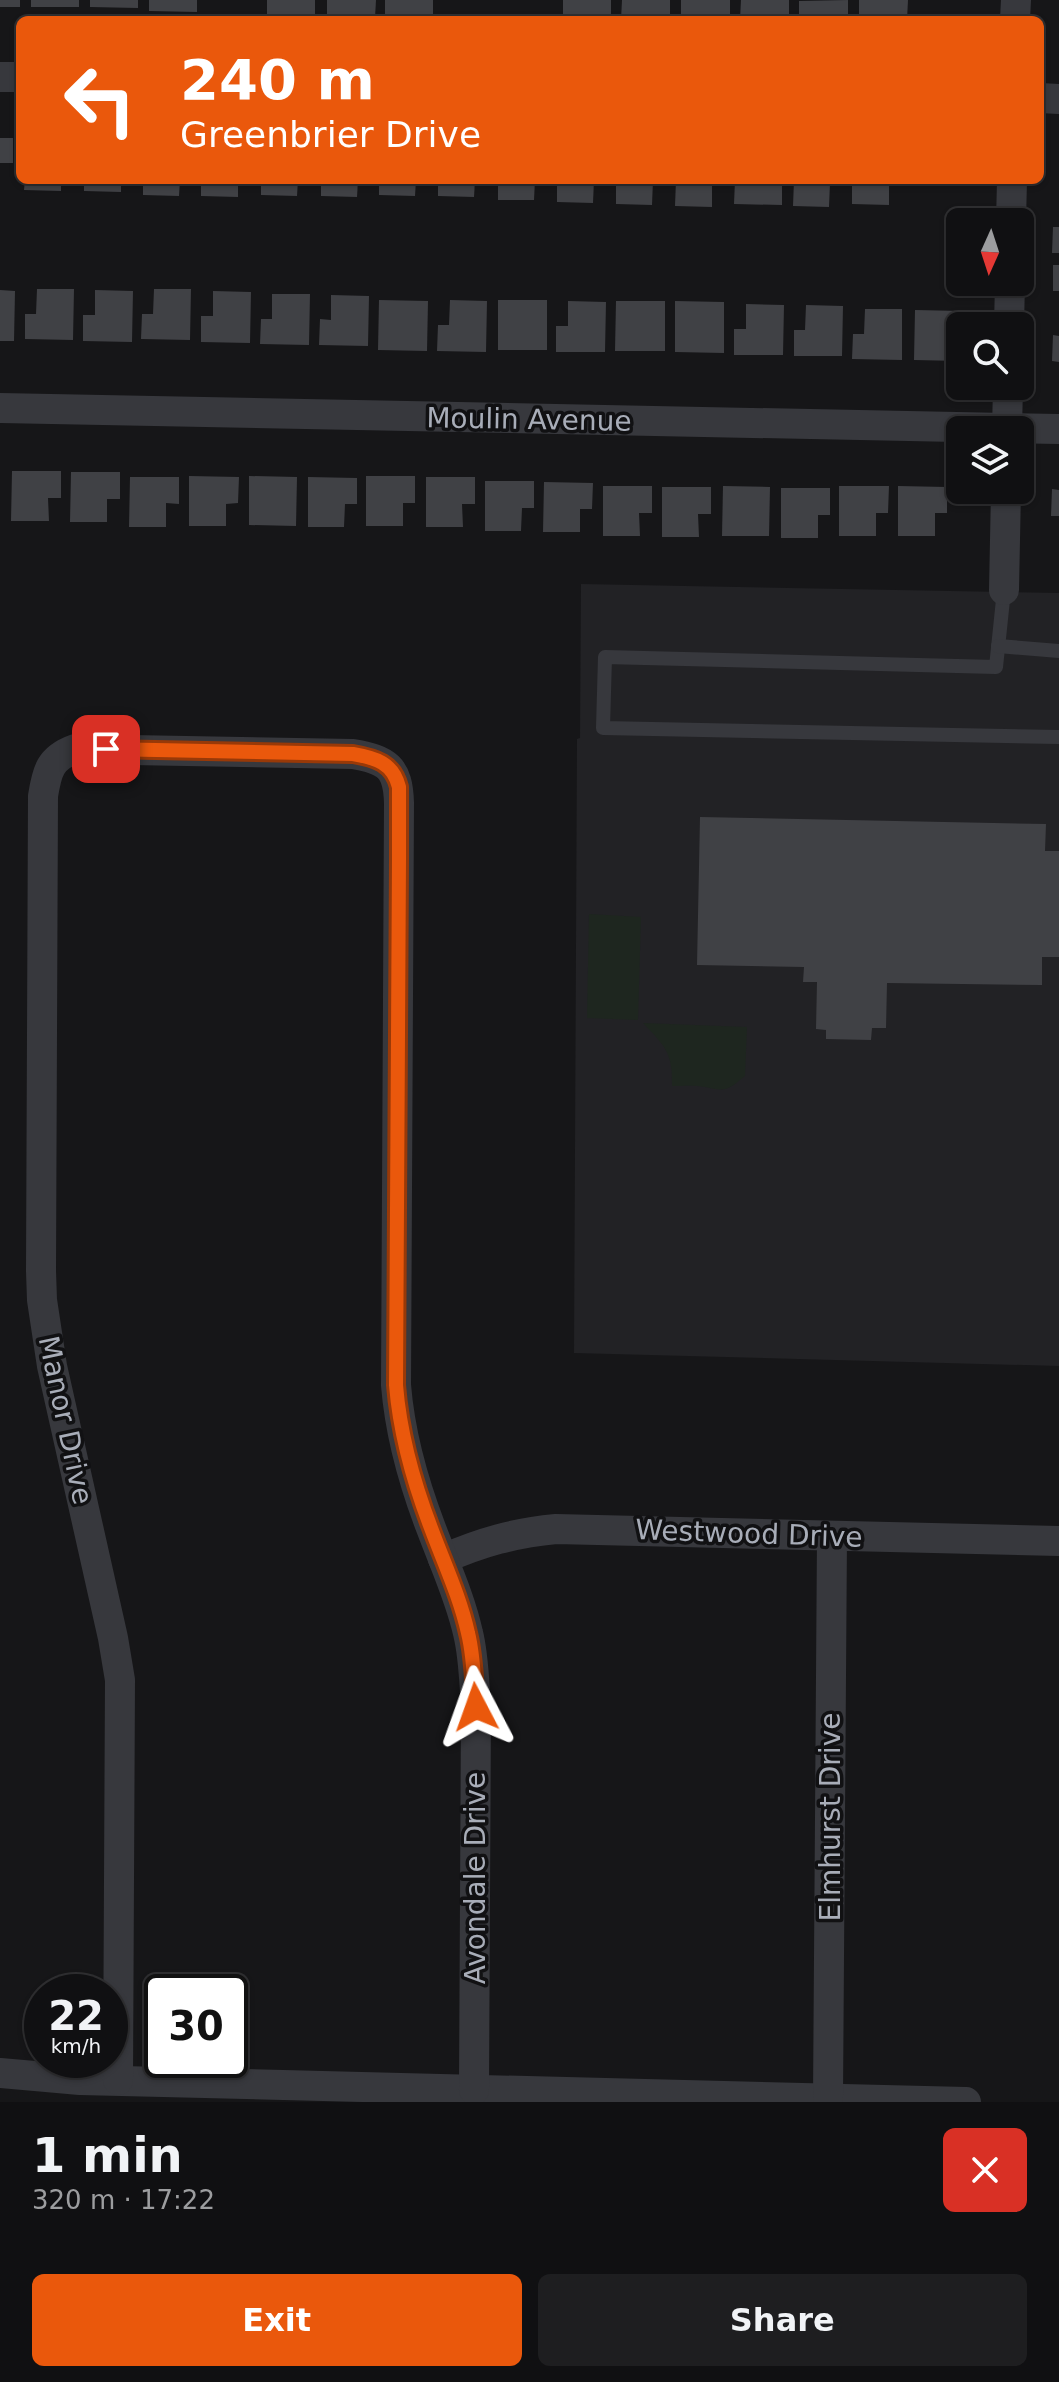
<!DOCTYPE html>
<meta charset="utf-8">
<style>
body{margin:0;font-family:"DejaVu Sans",sans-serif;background:#1e1e20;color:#f1f3f6;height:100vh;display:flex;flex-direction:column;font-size:30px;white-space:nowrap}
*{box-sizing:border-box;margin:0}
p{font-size:26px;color:#9c9d9f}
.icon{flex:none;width:44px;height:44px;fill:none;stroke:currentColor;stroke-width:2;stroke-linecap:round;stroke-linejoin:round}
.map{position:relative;height:2102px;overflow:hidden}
.panel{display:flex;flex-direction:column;background:#101012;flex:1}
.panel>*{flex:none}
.top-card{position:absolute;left:16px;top:16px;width:1028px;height:168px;border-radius:12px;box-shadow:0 2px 6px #0004,0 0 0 2px #303032;background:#ea580c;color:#fff;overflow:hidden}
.needle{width:52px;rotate:183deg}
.controls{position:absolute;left:946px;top:208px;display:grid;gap:16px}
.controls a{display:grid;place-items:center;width:88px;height:88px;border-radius:12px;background:#101012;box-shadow:0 2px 6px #0004,0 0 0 2px #303032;font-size:40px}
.speed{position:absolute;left:24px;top:1974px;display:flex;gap:16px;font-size:40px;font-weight:700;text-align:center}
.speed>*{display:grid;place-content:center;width:104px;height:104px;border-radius:50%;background:#101012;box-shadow:0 2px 6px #0004,0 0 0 2px #303032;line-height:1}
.speed small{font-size:20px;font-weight:400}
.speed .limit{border:4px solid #111;border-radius:12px;background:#fff;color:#111}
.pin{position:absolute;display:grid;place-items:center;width:68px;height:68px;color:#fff;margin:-34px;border-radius:16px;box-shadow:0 4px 12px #0006}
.me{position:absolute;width:88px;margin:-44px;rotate:356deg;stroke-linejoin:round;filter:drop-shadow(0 0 6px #0008)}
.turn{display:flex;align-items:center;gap:28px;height:168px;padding:0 32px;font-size:36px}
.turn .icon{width:104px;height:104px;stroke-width:2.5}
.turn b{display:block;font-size:56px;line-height:68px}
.round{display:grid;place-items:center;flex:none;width:84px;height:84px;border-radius:12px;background:#1e1e20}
.head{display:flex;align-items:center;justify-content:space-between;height:136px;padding:0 32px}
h1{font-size:48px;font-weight:800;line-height:60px}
.action{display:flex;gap:16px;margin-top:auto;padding:16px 32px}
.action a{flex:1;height:92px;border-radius:12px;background:#ea580c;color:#fff;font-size:32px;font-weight:800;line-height:92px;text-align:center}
.action a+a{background:#1e1e20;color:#f1f3f6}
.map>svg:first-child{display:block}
.built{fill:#222225}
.green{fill:#1e261f}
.building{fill:#404145}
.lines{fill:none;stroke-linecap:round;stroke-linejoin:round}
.lane{stroke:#37383d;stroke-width:14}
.street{stroke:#37383d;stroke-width:30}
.route-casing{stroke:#983908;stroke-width:20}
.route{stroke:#ea580c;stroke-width:14}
.labels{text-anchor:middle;stroke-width:7;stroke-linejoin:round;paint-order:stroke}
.street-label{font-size:28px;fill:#a8adb8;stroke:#111113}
</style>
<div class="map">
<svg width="1059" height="2102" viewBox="0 0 1059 2102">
<rect width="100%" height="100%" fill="#161618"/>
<polygon class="built" points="581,584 1059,593 1059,1366 574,1353 577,739 580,738"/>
<g class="green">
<polygon points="589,914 641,917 638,1020 587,1018"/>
<path d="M643,1023L747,1027L745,1076C728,1090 726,1092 705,1087C695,1085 682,1086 672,1086C673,1053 665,1046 643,1023Z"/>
</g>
<g class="building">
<rect x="0" y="0" width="20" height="7"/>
<rect x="31" y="0" width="48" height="7"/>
<polygon points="90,0 138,0 138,8 90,7"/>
<polygon points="149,0 197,0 197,12 149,11"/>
<rect x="267" y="0" width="48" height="16"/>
<polygon points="327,0 376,0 375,18 327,17"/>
<rect x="385" y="0" width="48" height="16"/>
<rect x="563" y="0" width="48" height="17"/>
<polygon points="622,0 670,0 670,20 621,20"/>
<rect x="681" y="0" width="49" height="20"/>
<polygon points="741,0 789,0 789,20 740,20"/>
<polygon points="848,0 848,20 799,20 799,1"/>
<polygon points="859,0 908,0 907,20 859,20"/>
<rect x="0" y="138" width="13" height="25"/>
<polygon points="25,180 61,180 61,191 24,190"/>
<polygon points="84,180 121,180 121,192 84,191"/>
<polygon points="143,180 180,180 179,196 143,195"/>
<polygon points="201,180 238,180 238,197 201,196"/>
<polygon points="261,180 298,180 297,196 261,195"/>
<polygon points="321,180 358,180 357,197 321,196"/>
<polygon points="379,180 416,180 415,196 379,195"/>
<polygon points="438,180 475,180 474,197 438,196"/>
<polygon points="498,180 535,180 534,200 498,200"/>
<polygon points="557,180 594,180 593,203 557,202"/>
<polygon points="616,180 653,180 652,205 616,204"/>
<polygon points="676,180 712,180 712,207 675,206"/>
<polygon points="735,180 782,180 782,205 734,204"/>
<polygon points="794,180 841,180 841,183 830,183 829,207 793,206"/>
<polygon points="852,180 889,180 889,205 852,204"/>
<polygon points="1053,227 1059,227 1059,253 1052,253"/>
<rect x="1053" y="265" width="6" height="26"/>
<polygon points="37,289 74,289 73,340 25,339 25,314 36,314"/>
<polygon points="154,289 191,289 190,340 141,339 142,314 153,314"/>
<polygon points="0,290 15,291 14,341 0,341"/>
<polygon points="95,290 133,291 132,342 83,341 83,315 95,315"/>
<polygon points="213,291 251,292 250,343 201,342 201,316 213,316"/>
<polygon points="272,294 310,294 309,345 260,344 261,319 272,319"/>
<polygon points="331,295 369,296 368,346 319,345 320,319 331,320"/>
<polygon points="379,300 428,301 427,351 378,350"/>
<polygon points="450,300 487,301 486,352 437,351 438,325 449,325"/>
<rect x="498" y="300" width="49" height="50"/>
<polygon points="568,301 606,302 605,352 556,352 556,326 568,326"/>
<polygon points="616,301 665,301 665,351 615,351"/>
<polygon points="675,301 724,302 724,353 675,352"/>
<polygon points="746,304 784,305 783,355 734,355 734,329 746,329"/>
<polygon points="806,305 843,306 842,356 794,356 794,330 805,330"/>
<polygon points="865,309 902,309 902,360 852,359 853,334 864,334"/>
<polygon points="915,310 963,311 963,326 960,326 960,361 914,360"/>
<polygon points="1053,335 1059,336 1059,362 1052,361"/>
<polygon points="12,471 61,471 61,498 48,498 49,521 11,521"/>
<polygon points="71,472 120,472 120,499 107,499 107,522 70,522"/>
<polygon points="189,476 239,477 238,503 226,504 226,526 189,526"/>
<polygon points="249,476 297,477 296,526 249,525"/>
<polygon points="366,476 415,476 415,503 403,503 403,526 366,526"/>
<polygon points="130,477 179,477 179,504 166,503 166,527 129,527"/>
<polygon points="308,477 357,478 357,504 345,504 344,527 308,527"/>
<polygon points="426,477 475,477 475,504 462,504 463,527 426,527"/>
<polygon points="485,481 534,481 534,508 522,508 521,531 485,531"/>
<polygon points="544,482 593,483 592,509 580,509 580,532 543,532"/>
<polygon points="603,486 652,486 652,513 639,513 640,536 603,536"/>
<polygon points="723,486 770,487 769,536 722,536"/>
<polygon points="839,486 889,486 888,513 876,513 876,536 839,536"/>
<polygon points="898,486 947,487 947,513 935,513 935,536 898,536"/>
<polygon points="662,487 711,487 711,514 698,514 699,537 662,537"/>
<polygon points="781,488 830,488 830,515 818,515 818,538 781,538"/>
<polygon points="1052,489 1059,490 1059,516 1051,516"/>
<polygon points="700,817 1046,824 1045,851 1059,851 1059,957 1042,957 1042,985 887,983 886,1028 872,1028 871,1040 826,1039 826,1030 816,1029 817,982 803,982 804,967 697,965"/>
</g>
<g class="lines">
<g class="lane">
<polyline points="1004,590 996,667 605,657 603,728 1059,737"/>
<polyline points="998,646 1059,651"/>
</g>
<g class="street">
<polyline points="1015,20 1016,0"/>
<polyline points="0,77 20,77"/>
<polyline points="1040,98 1059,99"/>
<polyline points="1011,222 1012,180"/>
<polyline points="1009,326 1010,282"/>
<polyline points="0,408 1059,429"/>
<polyline points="1007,430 1008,386"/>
<polyline points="1004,590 1006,490"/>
<path d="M443,1559C482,1542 514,1533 556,1529L1059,1541"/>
<polyline points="0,2073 80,2080 966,2102"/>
<path d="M118,2080L120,1680L113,1638L52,1366L42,1300L41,1271L43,796C47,771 50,758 75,749L353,754C387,760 398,767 399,803L396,1385C400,1435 413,1481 431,1528C444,1563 460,1597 468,1633C474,1657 474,1682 476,1707L474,2090"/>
<polyline points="828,2098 832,1536"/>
</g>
</g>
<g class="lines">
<defs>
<path id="route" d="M106,749L353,754C376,758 393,763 399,787V859L396,1385C400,1435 413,1481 431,1528C444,1563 460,1597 468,1633C474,1657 474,1682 476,1707"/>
</defs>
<use href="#route" class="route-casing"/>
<use href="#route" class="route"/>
</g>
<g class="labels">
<g class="street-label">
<text transform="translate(529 419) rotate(1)" y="10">Moulin Avenue</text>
<text transform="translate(66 1420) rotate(78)" y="10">Manor Drive</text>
<text transform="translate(749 1533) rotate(2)" y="10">Westwood Drive</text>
<text transform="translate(830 1817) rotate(-90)" y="10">Elmhurst Drive</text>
<text transform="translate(475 1878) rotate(-90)" y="10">Avondale Drive</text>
</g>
</g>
</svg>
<div class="controls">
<a><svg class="needle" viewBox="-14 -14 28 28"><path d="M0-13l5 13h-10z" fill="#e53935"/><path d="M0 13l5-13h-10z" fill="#9c9d9f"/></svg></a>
<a><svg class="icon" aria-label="search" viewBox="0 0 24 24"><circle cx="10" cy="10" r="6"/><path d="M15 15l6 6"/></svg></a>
<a><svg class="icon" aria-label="layers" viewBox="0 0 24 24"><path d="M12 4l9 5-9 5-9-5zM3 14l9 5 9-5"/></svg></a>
</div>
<div class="speed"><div>22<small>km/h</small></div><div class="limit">30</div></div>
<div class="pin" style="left:106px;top:749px;background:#d93025"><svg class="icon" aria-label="arrive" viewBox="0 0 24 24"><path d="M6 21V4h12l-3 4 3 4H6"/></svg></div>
<svg class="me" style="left:476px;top:1707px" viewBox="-20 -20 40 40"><path d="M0-17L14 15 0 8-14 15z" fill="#ea580c" stroke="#fff" stroke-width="4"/></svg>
<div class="top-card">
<div class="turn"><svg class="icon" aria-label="left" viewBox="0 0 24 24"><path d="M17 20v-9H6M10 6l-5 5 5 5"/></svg><div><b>240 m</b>Greenbrier Drive</div></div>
</div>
</div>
<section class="panel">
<div class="head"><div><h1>1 min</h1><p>320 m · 17:22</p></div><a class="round" style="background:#d93025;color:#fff"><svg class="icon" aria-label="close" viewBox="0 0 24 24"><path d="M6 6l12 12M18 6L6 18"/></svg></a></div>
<div class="action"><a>Exit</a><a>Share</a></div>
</section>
